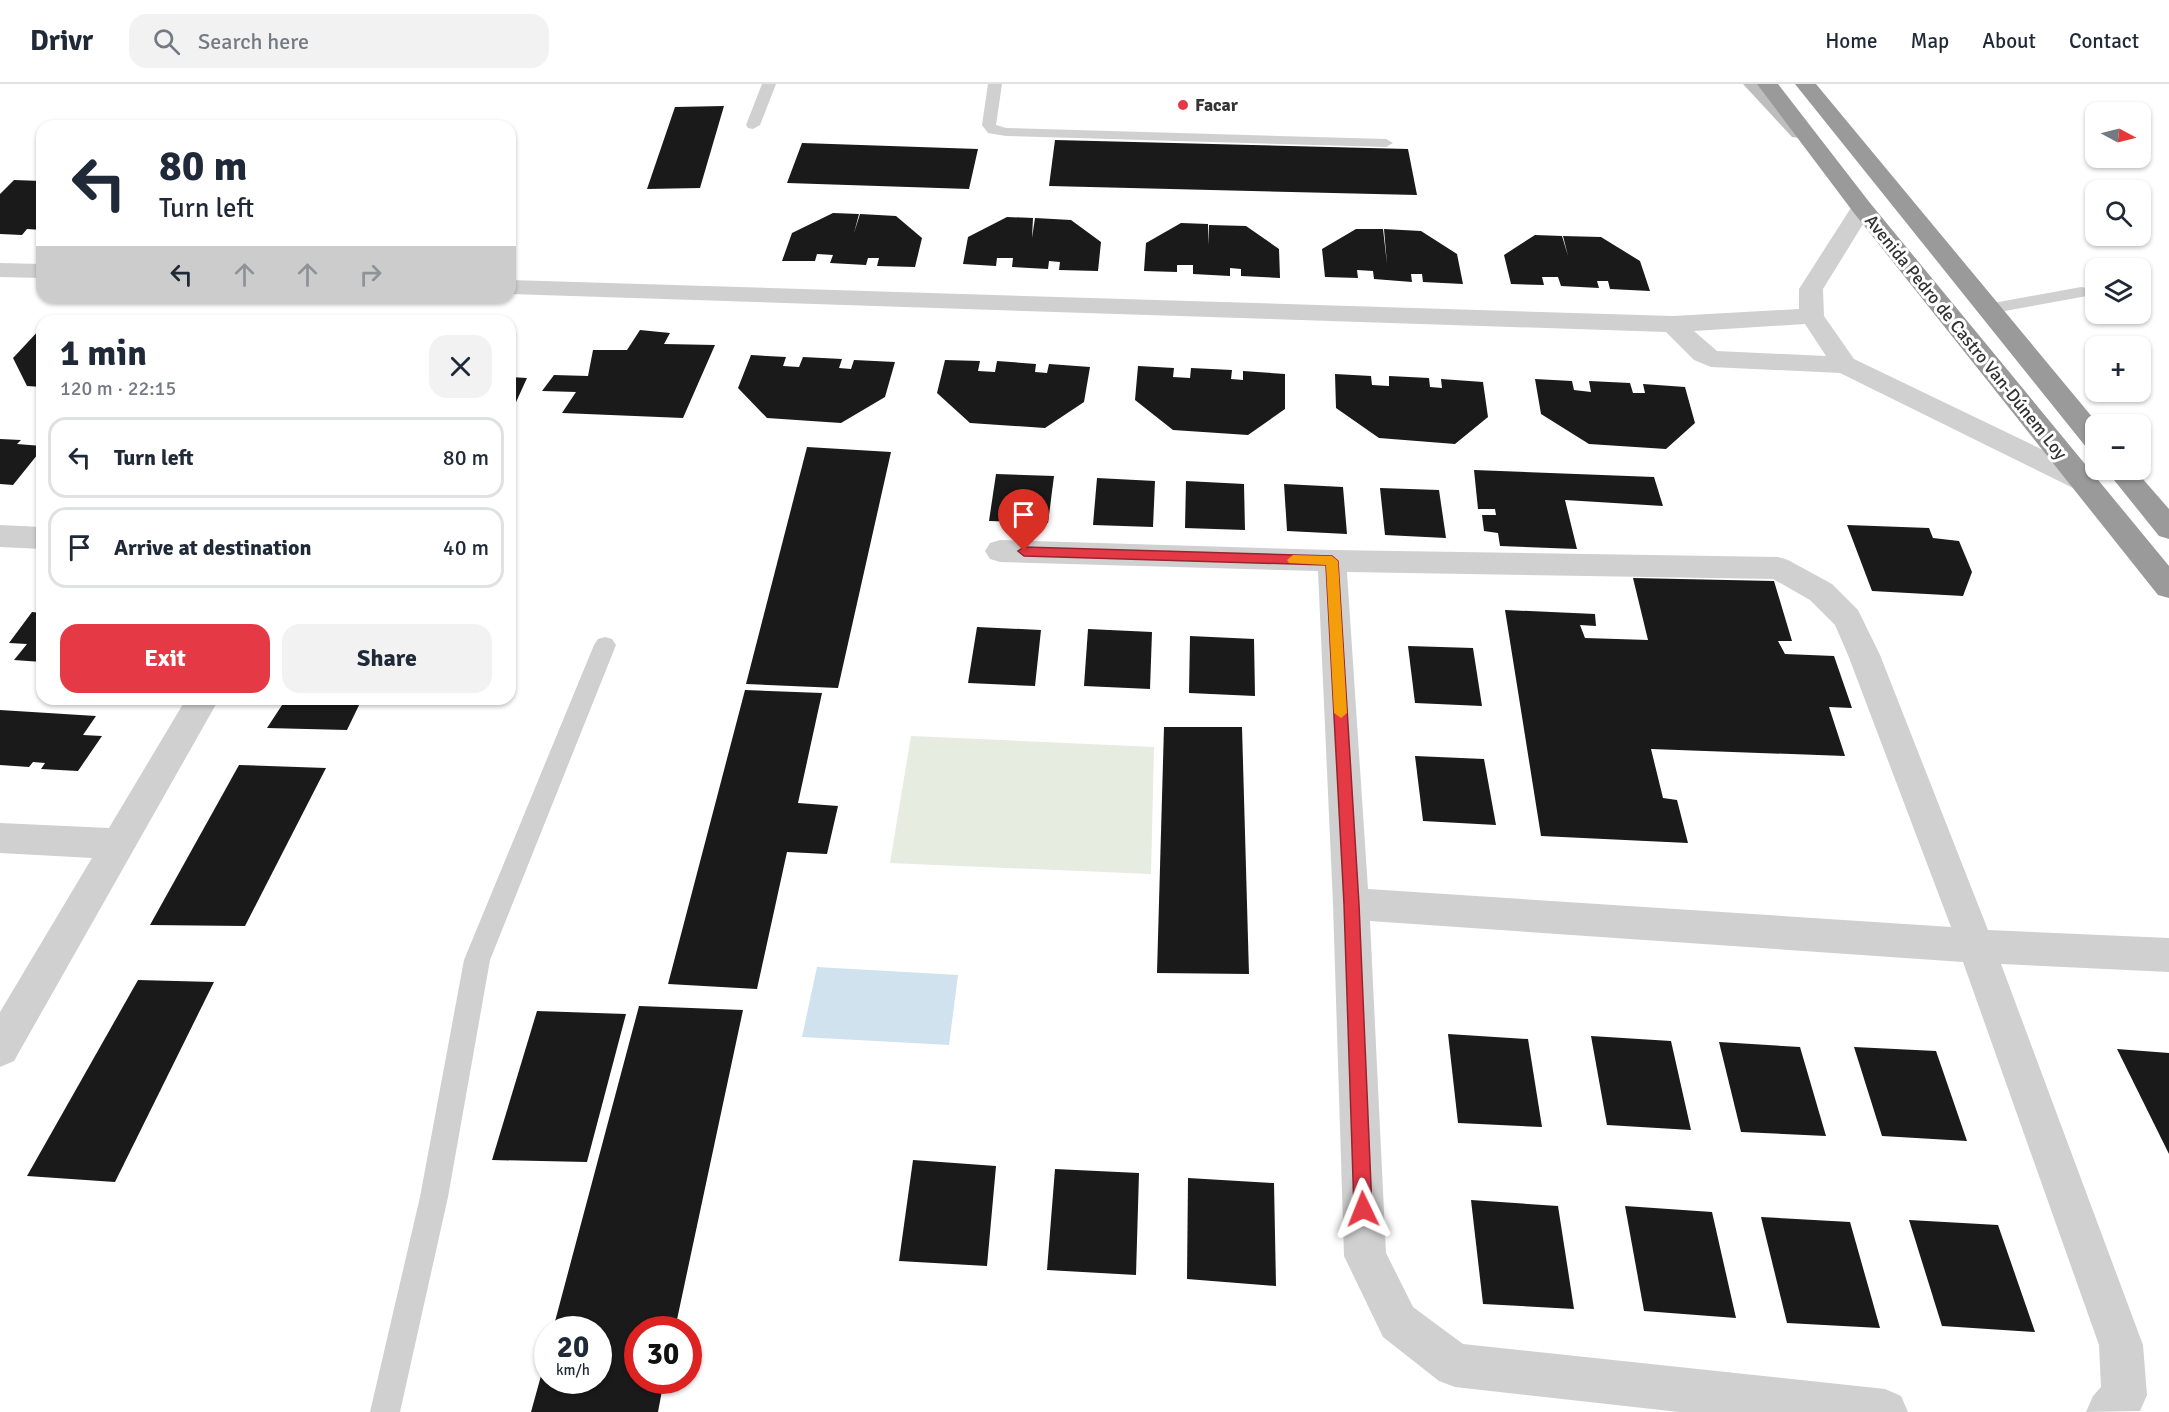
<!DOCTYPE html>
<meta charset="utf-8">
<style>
body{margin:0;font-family:Signika,sans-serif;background:#f2f2f3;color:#1f2937;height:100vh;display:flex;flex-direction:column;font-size:22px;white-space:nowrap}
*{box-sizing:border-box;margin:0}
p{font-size:20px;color:#747a83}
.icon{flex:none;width:33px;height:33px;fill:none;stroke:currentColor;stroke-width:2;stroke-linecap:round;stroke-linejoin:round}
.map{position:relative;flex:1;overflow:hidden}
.side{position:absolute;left:36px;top:231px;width:480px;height:390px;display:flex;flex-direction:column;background:#fff;border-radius:18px;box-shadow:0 2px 4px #0004}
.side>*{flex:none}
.top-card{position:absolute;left:36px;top:36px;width:480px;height:183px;border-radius:18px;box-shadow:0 2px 4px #0004;background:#fff;color:#1f2937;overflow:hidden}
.needle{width:39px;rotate:97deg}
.tools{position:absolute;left:2085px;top:18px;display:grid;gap:12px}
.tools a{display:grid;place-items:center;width:66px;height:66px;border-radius:12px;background:#fff;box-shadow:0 2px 4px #0004;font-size:30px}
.speed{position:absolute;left:534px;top:1232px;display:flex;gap:12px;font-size:30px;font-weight:700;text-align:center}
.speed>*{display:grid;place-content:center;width:78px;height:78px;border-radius:50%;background:#fff;box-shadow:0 2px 4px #0004;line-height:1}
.speed small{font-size:15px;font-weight:400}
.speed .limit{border:9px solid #d22;background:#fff;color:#111}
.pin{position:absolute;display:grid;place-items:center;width:51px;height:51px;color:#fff;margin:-62px -26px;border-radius:50% 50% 50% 0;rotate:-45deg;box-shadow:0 0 6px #0007}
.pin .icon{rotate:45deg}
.me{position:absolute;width:66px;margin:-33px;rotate:358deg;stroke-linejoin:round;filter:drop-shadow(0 0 4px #0008)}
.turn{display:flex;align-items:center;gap:21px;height:126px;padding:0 24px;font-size:27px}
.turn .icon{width:78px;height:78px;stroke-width:2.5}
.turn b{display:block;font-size:42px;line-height:51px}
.lanes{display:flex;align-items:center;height:57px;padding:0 24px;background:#0003;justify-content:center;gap:30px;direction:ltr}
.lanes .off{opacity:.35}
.round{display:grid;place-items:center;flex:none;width:63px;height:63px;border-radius:18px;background:#f2f2f3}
.headline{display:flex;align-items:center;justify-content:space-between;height:102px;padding:0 24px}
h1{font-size:36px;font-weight:700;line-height:45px}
.cta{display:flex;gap:12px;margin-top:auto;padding:12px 24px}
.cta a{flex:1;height:69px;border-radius:18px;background:#e63946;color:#fff;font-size:24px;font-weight:700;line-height:69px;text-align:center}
.cta a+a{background:#f2f2f3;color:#1f2937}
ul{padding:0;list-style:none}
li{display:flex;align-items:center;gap:18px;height:81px;margin:0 12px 9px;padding:0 12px;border:3px solid #e0e1e3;border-radius:18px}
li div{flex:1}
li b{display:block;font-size:22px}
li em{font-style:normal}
header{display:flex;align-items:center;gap:36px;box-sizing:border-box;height:84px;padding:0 30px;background:#fff;border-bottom:2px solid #e0e1e3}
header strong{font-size:28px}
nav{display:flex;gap:33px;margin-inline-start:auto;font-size:21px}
.search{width:420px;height:54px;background:#f2f2f3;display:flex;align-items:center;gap:15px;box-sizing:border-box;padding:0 21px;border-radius:18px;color:#747a83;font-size:22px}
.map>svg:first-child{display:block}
.green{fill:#e6ecdf}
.water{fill:#cfe2ee}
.building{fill:#1a1a1a}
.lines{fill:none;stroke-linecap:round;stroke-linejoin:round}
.lane{fill:#d0d0d0;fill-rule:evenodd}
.street{fill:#d0d0d0;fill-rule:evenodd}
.secondary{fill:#bdbdbd;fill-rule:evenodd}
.highway{fill:#9a9a9a;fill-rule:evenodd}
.route{fill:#e63946;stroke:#96252e;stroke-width:1.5}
.slow{fill:#f59e0b}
.poi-dot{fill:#e63946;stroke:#fff;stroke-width:2}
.labels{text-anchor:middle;stroke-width:6;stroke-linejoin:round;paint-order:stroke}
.far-poi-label{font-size:18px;font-weight:bold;fill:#333;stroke:#fff;text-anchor:start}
.far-street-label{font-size:18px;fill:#333;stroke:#fff}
</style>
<header>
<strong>Drivr</strong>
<div class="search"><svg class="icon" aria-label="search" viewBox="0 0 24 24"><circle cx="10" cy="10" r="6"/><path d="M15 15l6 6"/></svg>Search here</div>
<nav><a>Home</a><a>Map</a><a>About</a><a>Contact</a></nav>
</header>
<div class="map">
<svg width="2169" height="1328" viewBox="0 0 2169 1328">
<rect width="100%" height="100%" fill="#fff"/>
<polygon class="green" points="911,652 1154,663 1151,790 890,779"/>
<polygon class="water" points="817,883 958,891 949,961 802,953"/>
<g class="building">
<polygon points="724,22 700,104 647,105 675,23"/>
<polygon points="1055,56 1408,65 1417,111 1049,102"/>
<polygon points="802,59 978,65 969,105 787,99"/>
<polygon points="14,96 42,97 42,146 27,145 22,151 0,150 0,110"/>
<polygon points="833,129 859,130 854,149 860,130 896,132 922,154 915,183 877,182 879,174 868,174 866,181 830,179 833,171 817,170 815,177 782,177 792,149"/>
<polygon points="1007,133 1033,134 1032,154 1035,134 1071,136 1101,158 1098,187 1059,186 1060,178 1049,177 1048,185 1012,183 1013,174 997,174 996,182 963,180 968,153"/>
<polygon points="1181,139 1208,140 1208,161 1209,141 1246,142 1279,165 1280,194 1241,192 1241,185 1230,184 1230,192 1193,190 1193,181 1177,181 1177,188 1144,187 1146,159"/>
<polygon points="1356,145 1383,145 1387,180 1384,145 1421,147 1457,170 1463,200 1423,198 1422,190 1411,190 1412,198 1374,195 1373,187 1357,186 1358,194 1325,193 1322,165"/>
<polygon points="1535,151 1562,152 1568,172 1563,152 1601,153 1640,177 1650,207 1610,205 1608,197 1597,197 1599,204 1561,202 1558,193 1542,193 1544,201 1511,200 1504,171"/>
<polygon points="42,243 42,303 27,302 13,274"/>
<polygon points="640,246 670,249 664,260 715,261 683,334 562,329 576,308 542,307 554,291 588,292 593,266 627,266"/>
<polygon points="751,271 786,273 783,282 799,283 803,273 842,275 839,284 851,285 854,276 895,278 885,313 841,339 767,334 738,304"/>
<polygon points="945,276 980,277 978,287 995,288 997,277 1036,280 1035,288 1047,289 1049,280 1090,283 1084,318 1045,344 970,339 937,309"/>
<polygon points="1138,282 1174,284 1173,293 1190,294 1191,284 1232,286 1231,295 1243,296 1243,287 1285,290 1285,325 1248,351 1173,346 1135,316"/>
<polygon points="1335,290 1371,292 1372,301 1389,302 1389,292 1429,294 1430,303 1442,304 1441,295 1483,298 1488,333 1455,360 1379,354 1336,324"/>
<polygon points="510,293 527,294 512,327 510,327"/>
<polygon points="1535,295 1572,297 1574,306 1591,308 1589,297 1630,299 1633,309 1645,309 1643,300 1685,303 1695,339 1666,365 1589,360 1541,330"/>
<polygon points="0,355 21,356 17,360 42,362 42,365 13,401 0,400"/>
<polygon points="807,363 891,368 838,604 746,600"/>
<polygon points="1474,386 1654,393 1663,422 1565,416 1577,465 1500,462 1498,449 1484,447 1482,431 1496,431 1495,425 1478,425"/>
<polygon points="996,390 1054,392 1048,439 989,437"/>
<polygon points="1097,394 1155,397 1153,443 1093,441"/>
<polygon points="1186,397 1244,400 1245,446 1185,444"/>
<polygon points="1284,400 1343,403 1347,450 1287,447"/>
<polygon points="1380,404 1439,406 1446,454 1385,451"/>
<polygon points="1847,441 1929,444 1933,454 1959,457 1972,488 1963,512 1872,507"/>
<polygon points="1633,494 1774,497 1792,557 1778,557 1785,570 1834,572 1852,624 1829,623 1845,672 1651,665 1663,714 1677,716 1688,759 1541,752 1505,526 1595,530 1596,542 1580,541 1585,554 1648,556"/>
<polygon points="32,528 42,529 42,578 14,576 27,560 9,559"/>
<polygon points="977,543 1041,546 1035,602 968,599"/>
<polygon points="1088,545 1152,548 1150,605 1084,602"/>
<polygon points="1190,552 1254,555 1255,612 1189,609"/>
<polygon points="1408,562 1473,564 1482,622 1415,619"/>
<polygon points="745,606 822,609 798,719 838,722 827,770 787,768 757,905 668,900"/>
<polygon points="286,615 362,615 347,646 267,644"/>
<polygon points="0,626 96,632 83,651 102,652 78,687 41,685 45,679 33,678 29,683 0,681"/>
<polygon points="1164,643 1242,643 1249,890 1157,889"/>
<polygon points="1415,672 1484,675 1496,741 1423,737"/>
<polygon points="239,681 326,684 245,842 150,841"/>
<polygon points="138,896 214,898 115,1098 27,1092"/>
<polygon points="639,922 743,926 675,1245 638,1245 638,1296 664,1296 658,1328 531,1328 547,1270 548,1296 598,1296 598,1245 553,1245"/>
<polygon points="537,927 626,930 587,1078 492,1076"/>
<polygon points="1448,950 1528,955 1542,1043 1458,1039"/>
<polygon points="1591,952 1671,957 1691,1046 1607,1041"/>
<polygon points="1719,958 1800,963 1826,1052 1741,1048"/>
<polygon points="1854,963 1936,967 1967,1057 1882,1052"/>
<polygon points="2117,965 2169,969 2169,1070"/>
<polygon points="913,1076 996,1082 987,1182 899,1177"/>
<polygon points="1055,1085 1139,1089 1136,1191 1047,1186"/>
<polygon points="1188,1094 1274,1099 1276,1202 1187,1195"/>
<polygon points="1471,1116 1558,1122 1574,1225 1483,1220"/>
<polygon points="1625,1122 1712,1128 1736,1234 1644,1227"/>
<polygon points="1761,1133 1850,1138 1880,1244 1787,1239"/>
<polygon points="1909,1136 1998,1141 2035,1248 1942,1242"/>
</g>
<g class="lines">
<g class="lane">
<polygon points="762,0 776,0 760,41 753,45 748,44 746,41"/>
<polygon points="988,0 1002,0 996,41 1006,44 1386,55 1393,59 1386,63 1006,52 988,49 982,41"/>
<polygon points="2081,203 2087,204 2089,208 2087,212 1988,230 1982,229 1980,225 1982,221 1988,220"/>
<polygon points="605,553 612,555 616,561 490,876 448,1113 400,1328 370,1328 420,1113 464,876 594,561 598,555"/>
</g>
<g class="street">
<path d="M1862,117L1870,119L1873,124L1823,205L1824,232L1854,275L2093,390L2097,397L2093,404L2083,407L2073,404L1840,289L1711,283L1694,276L1666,248L510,210V196L1673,232L1799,225V205L1854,119ZM1805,240L1826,272L1717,267L1694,247Z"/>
<polygon points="0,179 42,180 42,194 0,193"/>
<polygon points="0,441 42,443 42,465 0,463"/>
<path d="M1000,456L1332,466L1778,473L1788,476L1832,500L1858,526L1880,571L1988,846L2169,854V888L2001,880L2143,1261L2147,1311L2140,1327L2086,1328L2093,1312L2101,1303L2099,1261L1963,878L1370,837L1386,1169L1413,1223L1463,1260L1885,1305L1901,1312L1908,1328H1679L1455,1303L1439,1297L1383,1253L1344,1172L1333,820L1318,487L1000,478L990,475L985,467L990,459ZM1347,488L1773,495L1810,516L1835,541L1848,571L1951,843L1368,805Z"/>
<polygon points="186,615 219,615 14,977 0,983 0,928 92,774 0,769 0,739 109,744"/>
</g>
<polygon class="secondary" points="1743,0 1765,0 1808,43 1811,48 1808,53 1800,54 1792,53"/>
<g class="highway">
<polygon points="1757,0 1778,0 1870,119 2169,482 2169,514 2158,511 1854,129"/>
<polygon points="1795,0 1816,0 2098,340 2096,340 2096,365 2086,363"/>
<polygon points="2106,386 2135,386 2169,425 2169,455 2159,452"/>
</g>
</g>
<polygon class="route" points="1024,463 1332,472 1338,477 1359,820 1372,1125 1369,1131 1363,1133 1357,1131 1354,1125 1344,820 1326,481 1024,472 1018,467"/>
<polygon class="slow" points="1293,471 1332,472 1338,477 1347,629 1341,634 1334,629 1326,481 1289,479 1287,476"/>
<circle class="poi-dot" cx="1183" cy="21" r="6"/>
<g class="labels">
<g class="far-poi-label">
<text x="1195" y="27">Facar</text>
</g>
<g class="far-street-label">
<text transform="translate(1966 253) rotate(51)" y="6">Avenida Pedro de Castro Van-Dúnem Loy</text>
</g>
</g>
</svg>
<div class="tools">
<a><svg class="needle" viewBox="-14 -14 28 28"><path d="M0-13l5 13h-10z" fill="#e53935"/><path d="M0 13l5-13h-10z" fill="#747a83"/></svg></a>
<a><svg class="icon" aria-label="search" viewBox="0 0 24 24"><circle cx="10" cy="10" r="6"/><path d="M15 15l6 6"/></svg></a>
<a><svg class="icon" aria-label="layers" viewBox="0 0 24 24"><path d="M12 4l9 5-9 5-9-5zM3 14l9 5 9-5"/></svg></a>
<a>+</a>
<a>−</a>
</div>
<div class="speed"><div>20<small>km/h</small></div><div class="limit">30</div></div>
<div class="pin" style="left:1024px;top:467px;background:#d93025"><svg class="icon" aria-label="arrive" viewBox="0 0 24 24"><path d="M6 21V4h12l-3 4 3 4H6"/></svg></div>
<svg class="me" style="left:1363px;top:1125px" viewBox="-20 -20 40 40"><path d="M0-17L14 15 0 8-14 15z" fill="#e63946" stroke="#fff" stroke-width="4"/></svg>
<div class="top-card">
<div class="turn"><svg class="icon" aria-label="left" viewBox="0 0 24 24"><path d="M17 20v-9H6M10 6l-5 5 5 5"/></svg><div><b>80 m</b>Turn left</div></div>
<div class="lanes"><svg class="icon" aria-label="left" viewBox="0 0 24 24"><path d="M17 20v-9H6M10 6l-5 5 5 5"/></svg><svg class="icon off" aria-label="ahead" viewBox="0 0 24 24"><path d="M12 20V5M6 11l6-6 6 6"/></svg><svg class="icon off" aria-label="ahead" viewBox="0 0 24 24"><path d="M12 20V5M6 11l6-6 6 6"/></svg><svg class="icon off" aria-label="right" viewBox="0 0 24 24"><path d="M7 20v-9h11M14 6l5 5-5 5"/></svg></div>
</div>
<section class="side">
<div class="headline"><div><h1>1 min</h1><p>120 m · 22:15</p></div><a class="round"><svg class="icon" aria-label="close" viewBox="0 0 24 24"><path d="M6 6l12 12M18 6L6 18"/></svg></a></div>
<ul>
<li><svg class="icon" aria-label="left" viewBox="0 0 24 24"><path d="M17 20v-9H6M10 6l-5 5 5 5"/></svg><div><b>Turn left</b></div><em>80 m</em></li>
<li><svg class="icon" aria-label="arrive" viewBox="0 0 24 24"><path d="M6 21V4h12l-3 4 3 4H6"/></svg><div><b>Arrive at destination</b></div><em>40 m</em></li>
</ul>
<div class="cta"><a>Exit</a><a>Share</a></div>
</section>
</div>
